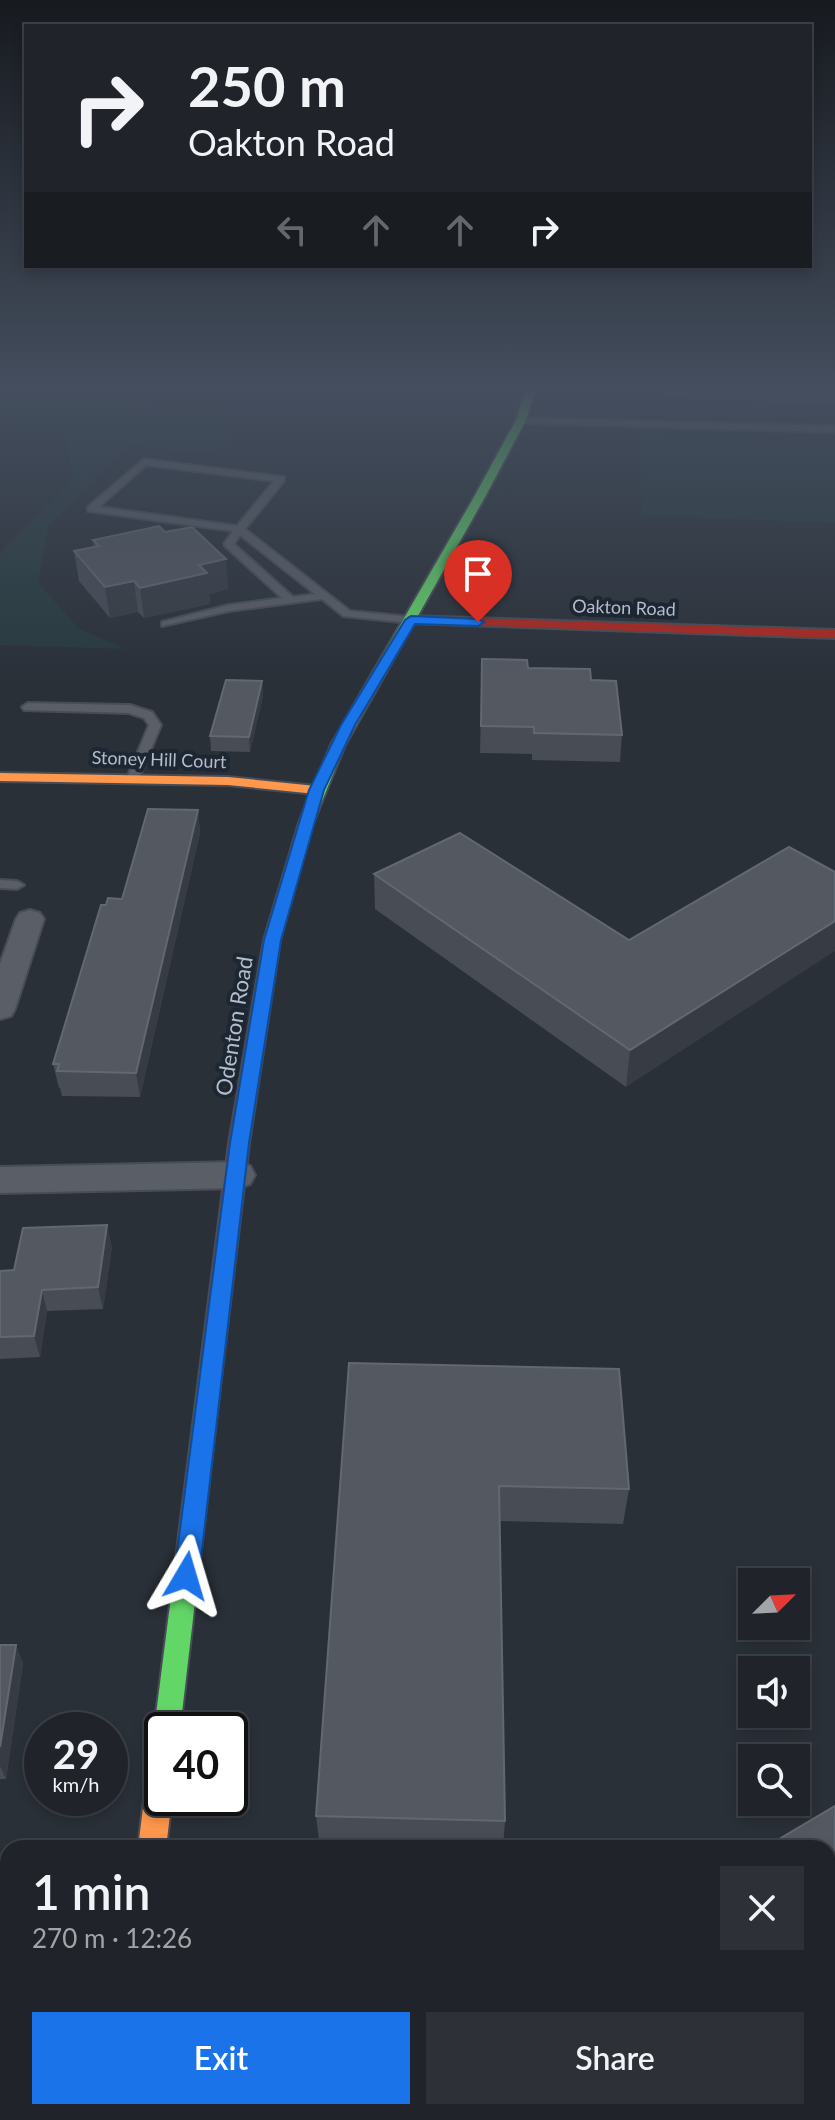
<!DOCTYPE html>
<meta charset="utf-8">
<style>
body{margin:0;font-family:Lato,sans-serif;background:#2d3036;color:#f1f3f6;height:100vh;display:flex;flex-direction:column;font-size:30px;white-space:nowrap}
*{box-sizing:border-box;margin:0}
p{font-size:26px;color:#a2a4a8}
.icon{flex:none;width:44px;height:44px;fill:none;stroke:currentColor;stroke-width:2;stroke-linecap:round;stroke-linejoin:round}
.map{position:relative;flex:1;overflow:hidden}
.sheet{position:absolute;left:0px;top:1840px;width:836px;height:280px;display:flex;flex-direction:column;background:#20242a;border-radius:24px 24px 0 0;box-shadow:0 4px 12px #0003,0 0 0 2px #3d4147}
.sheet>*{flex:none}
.hud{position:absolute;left:24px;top:24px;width:788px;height:244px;border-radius:0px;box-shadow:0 4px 12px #0003,0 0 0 2px #3d4147;background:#20242a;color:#f1f3f6;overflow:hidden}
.needle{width:52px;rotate:66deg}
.tools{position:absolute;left:738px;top:1568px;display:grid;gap:16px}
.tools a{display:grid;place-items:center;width:72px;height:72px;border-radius:0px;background:#20242a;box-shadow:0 4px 12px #0003,0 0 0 2px #3d4147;font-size:40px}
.speed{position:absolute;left:24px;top:1712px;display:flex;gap:16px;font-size:40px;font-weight:700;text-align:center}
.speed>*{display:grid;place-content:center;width:104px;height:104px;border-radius:50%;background:#20242a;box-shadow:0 4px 12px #0003,0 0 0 2px #3d4147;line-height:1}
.speed small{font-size:20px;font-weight:400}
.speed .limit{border:4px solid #111;border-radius:12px;background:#fff;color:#111}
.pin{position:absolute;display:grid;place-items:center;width:68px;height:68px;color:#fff;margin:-82px -34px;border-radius:50% 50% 50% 0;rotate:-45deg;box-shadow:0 0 8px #0007}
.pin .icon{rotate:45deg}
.me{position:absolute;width:88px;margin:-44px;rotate:7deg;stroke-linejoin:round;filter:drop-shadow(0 0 6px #0008)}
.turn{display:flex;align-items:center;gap:28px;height:168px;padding:0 32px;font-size:36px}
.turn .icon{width:104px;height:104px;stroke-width:2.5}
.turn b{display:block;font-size:56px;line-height:68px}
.lanes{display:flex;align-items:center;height:76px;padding:0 32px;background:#0003;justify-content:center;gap:40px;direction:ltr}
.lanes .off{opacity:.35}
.round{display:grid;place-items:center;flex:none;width:84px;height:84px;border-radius:0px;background:#2d3036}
.overview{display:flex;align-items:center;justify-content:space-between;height:136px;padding:0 32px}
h1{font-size:48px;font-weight:600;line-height:60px}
.cta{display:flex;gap:16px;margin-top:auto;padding:16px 32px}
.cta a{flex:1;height:92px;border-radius:0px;background:#1a73e8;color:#fff;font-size:32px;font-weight:600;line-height:92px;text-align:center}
.cta a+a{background:#2d3036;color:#f1f3f6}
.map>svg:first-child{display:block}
.green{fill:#273a3e}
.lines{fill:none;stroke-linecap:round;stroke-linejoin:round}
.lane-casing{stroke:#484c55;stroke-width:4}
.street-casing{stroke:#484c55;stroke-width:4}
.fast-casing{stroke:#484c55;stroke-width:4}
.slow-casing{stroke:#484c55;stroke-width:4}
.jam-casing{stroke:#484c55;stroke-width:4}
.lane{fill:#5a5e66;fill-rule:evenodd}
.street{fill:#5a5e66;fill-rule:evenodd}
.fast{fill:#63d668;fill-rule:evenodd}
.slow{fill:#ff974d;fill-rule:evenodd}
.jam{fill:#b3261e;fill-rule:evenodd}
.wall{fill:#474c55}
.shaded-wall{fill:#373c44}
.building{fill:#535861;stroke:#626872;stroke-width:2}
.route{fill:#1a73e8;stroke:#114b97;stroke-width:2}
.labels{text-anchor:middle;stroke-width:8;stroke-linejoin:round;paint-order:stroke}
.far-street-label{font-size:18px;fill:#b4bcc9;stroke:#1d2633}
.street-label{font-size:22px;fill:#b4bcc9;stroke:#1d2633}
</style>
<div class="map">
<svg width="835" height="2120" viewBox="0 0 835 2120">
<rect width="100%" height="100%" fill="#2a3038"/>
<g class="green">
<polygon points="0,393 235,413 226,446 208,452 128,446 49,524 38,582 78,628 126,649 0,645 0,553 73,479 65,430 0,422"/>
<polygon points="640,436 835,443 835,523 641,515"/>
</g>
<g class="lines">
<defs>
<g id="lane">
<polygon points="635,386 676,390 835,394 835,400 676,396"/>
<polygon points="518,418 835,426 835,432 521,423 517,420"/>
<path d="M144,459L284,477V481L245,529L350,611L411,617L416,620L411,623L343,616L322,599L229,611L162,626V622L229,605L282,598L225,546L224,544L233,531L88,511V507ZM146,465L274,481L237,526L99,507ZM240,535L315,594L293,597L234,544Z"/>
<polygon points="28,703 130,705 152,712 161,725 139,778 133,782 127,778 149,725 144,718 129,713 24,710 22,707"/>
<polygon points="0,880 17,881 24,885 17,889 0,888"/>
</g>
<g id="street">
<polygon points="30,910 40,913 44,919 15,1009 11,1016 0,1019 0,964 16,919 20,913"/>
<polygon points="238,1162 250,1166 255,1175 250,1184 238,1188 0,1193 0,1167"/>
<rect x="0" y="1896" width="8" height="52"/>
</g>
<g id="fast">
<polygon points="527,386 537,386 526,420 485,497 345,745 313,823 306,827 301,826 299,823 331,745 474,497 516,420"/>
<polygon points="211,1361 219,1364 222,1370 180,1730 162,1730 162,1741 158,1739 154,1730 200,1370 203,1364"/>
</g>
<g id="slow">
<polygon points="0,773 228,777 316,786 323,790 316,794 228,785 0,781"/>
<polygon points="162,1753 162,1798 172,1798 166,1848 138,1848 148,1767 152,1757"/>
<polygon points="104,2112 136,2112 135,2120 103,2120"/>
</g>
<g id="jam">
<polygon points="411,616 835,630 835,638 407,623 407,617"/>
<polygon points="306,819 313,823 280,940 249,1143 222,1370 219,1376 211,1379 203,1376 200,1370 229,1143 264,940 299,823"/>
</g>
</defs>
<use href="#lane" class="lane-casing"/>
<use href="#street" class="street-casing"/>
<use href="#fast" class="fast-casing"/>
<use href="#slow" class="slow-casing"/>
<use href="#jam" class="jam-casing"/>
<use href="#lane" class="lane"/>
<use href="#street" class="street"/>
<use href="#fast" class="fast"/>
<use href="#slow" class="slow"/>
<use href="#jam" class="jam"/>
</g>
<g class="wall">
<polygon points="93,540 228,589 209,594 210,604 144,618 138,612 110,618 79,581 74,551 94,547"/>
<polygon points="482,659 591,680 622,735 620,762 532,760 532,754 480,753"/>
<polygon points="262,681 263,696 250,752 211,751 210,736"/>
<polygon points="198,810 200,833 140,1097 62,1096 60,1088 59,1088 53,1064 106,905 122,899"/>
<polygon points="789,847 626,1087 375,909 374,874 629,940"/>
<polygon points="112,1247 103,1309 47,1311 40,1357 0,1359 0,1271 14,1270"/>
<polygon points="349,1363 629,1489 623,1524 500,1521 505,1821 503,1848 366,1848 320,1847 316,1816"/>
<polygon points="0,1645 16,1645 23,1664 6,1779 0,1779"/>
<polygon points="376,2112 828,2112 835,2120 379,2120"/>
</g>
<g class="shaded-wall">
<polygon points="226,559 228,589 209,594 210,604 144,618 140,588 199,565"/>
<polygon points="134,581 138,612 110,618 105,587"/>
<polygon points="262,681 263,696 250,752 249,737"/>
<polygon points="198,810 200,833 140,1097 136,1073"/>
<polygon points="835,921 835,951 626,1087 630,1050"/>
<polygon points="107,1225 112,1247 103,1309 98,1287"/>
<polygon points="42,1290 47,1311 40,1357 34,1336"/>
<polygon points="16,1645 23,1664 6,1779 0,1766 0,1747"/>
</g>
<g class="building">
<polygon points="159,526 165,532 192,527 226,559 199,565 207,573 140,588 134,581 105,587 74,551 99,546 93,540"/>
<polygon points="482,659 527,660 528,668 590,669 591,680 616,681 622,735 534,733 534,727 481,726"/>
<polygon points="226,680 262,681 249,737 210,736"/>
<polygon points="148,809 198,810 136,1073 57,1071 59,1064 53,1064 101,905 106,905 108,898 122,899"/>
<polygon points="460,833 629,940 789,847 835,872 835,921 630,1050 374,874"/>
<polygon points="107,1225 98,1287 42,1290 34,1336 0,1337 0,1271 14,1270 23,1228"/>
<polygon points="349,1363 619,1369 629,1489 499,1486 505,1821 316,1816"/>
<polygon points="0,1645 16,1645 0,1747"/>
<polygon points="835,1806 835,2120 388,2120 385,2112 828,2112 828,1848 764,1848"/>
</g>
<linearGradient id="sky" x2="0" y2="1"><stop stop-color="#171a1f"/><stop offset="0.57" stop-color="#444e5e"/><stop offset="1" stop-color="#444e5e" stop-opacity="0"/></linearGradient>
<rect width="835" height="683" fill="url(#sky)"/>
<polygon class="route" points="411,616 478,619 484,622 478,626 415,624 355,725 324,790 281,940 249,1143 199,1576 195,1584 186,1587 178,1584 174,1576 230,1143 264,940 309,790 341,725 405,620"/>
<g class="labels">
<g class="far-street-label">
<text transform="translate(624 608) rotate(2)" y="6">Oakton Road</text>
<text transform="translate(159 760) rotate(2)" y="6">Stoney Hill Court</text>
</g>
<g class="street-label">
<text transform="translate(234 1026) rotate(-81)" y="8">Odenton Road</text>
</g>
</g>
</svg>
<div class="tools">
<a><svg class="needle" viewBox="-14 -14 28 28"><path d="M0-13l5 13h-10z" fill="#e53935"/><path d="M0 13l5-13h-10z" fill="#a2a4a8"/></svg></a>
<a><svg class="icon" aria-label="sound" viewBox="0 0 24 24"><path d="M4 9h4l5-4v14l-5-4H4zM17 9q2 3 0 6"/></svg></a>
<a><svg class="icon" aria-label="search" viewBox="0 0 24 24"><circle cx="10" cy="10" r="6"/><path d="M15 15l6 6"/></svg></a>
</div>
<div class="speed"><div>29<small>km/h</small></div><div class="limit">40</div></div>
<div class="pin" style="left:478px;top:622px;background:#d93025"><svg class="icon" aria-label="arrive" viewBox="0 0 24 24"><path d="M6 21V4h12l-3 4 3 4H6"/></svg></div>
<svg class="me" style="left:186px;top:1576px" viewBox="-20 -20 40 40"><path d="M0-17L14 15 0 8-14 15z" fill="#1a73e8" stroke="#fff" stroke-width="4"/></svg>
<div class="hud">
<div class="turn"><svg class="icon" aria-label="right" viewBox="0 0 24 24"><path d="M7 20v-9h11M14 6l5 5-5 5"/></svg><div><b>250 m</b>Oakton Road</div></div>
<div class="lanes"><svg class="icon off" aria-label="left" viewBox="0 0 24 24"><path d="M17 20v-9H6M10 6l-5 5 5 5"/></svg><svg class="icon off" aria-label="ahead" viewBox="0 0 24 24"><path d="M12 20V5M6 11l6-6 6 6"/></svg><svg class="icon off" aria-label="ahead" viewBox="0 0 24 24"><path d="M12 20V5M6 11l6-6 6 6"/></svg><svg class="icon" aria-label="right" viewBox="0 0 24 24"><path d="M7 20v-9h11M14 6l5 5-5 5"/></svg></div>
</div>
<section class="sheet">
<div class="overview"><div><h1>1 min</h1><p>270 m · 12:26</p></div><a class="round"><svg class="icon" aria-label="close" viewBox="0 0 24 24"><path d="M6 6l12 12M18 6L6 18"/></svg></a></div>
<div class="cta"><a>Exit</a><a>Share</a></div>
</section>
</div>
